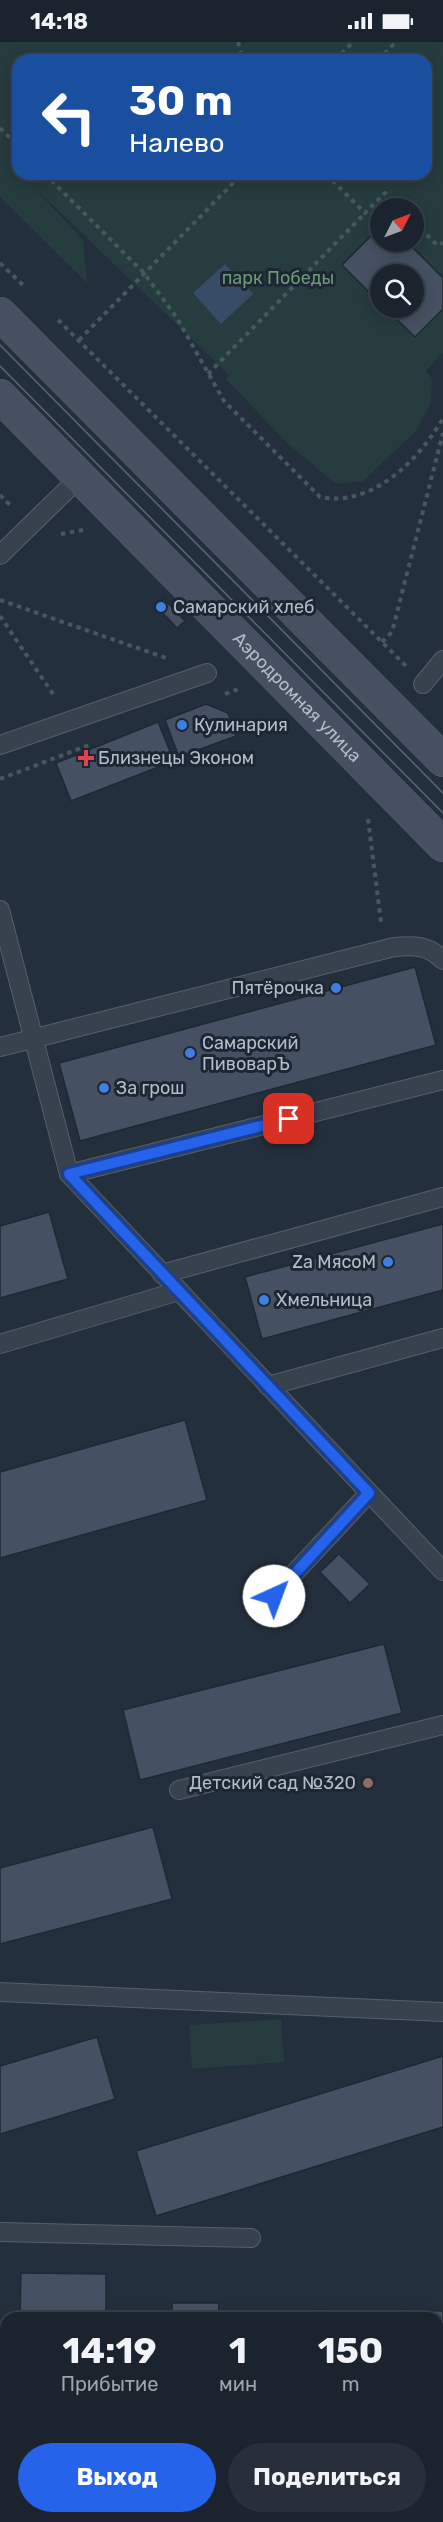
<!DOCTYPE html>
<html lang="ru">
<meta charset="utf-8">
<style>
body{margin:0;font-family:Rubik,sans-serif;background:#282f3a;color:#f1f3f6;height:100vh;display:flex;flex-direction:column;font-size:22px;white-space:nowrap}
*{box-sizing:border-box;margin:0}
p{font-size:20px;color:#a0a4aa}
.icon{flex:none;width:33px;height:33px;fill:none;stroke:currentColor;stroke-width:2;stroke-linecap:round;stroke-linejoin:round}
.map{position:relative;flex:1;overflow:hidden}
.details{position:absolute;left:0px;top:2270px;width:444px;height:212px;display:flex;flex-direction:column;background:#1b232e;border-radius:18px 18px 0 0;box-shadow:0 3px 15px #0003,0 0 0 2px #39404a}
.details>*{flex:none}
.guide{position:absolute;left:12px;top:12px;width:420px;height:126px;border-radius:18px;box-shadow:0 3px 15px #0003,0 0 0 2px #39404a;background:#1a4fa0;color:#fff;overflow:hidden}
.needle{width:39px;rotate:48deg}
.tools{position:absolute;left:370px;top:156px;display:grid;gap:12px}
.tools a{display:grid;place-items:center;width:54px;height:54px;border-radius:50%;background:#1b232e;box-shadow:0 3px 15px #0003,0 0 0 2px #39404a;font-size:30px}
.pin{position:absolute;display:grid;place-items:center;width:51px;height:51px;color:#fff;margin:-26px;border-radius:12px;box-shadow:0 3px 9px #0006}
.me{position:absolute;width:66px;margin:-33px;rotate:43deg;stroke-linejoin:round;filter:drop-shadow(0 0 4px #0008)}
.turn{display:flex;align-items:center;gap:21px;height:126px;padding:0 18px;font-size:27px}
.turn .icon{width:78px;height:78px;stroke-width:2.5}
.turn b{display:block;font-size:42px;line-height:51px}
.eta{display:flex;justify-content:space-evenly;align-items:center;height:102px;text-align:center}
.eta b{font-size:36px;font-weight:700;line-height:42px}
.primary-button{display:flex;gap:12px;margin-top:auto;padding:12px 18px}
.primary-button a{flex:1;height:69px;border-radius:36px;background:#2563eb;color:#fff;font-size:24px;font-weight:700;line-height:69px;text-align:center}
.primary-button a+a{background:#282f3a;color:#f1f3f6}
.status{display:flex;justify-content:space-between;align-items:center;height:42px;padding:0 30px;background:#1b232e;direction:ltr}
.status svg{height:16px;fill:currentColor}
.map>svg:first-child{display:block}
.green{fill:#263c3f;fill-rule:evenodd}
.water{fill:#394c67}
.building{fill:#455162;stroke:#1f2835;stroke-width:1.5}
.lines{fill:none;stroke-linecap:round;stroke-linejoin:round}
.service-casing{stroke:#565f6c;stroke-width:20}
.secondary-casing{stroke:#565f6c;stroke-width:34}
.path{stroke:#44595c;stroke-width:4;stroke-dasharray:4.5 4.5;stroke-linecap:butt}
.service{stroke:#38414e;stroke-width:18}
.secondary{stroke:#465061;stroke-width:33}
.tram{stroke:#5a6575;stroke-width:1.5}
.route-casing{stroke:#184099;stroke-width:15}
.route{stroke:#2563eb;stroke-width:10}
.shop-dot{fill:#3f7fe0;stroke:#1d2633;stroke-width:2}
.health-dot{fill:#e0444e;stroke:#1d2633;stroke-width:2}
.education-dot{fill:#8d6e63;stroke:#1d2633;stroke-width:2}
.labels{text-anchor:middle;stroke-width:6;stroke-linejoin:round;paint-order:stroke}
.park-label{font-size:18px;fill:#6b9a76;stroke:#1d2633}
.poi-label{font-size:18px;fill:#b4bcc9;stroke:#1d2633;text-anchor:start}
.street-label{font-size:18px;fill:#b4bcc9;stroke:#1d2633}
</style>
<div class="status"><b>14:18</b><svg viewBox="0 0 49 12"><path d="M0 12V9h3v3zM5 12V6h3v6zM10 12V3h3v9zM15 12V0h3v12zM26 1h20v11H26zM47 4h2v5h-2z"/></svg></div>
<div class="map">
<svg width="443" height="2480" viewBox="0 0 443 2480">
<rect width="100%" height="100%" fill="#242f3e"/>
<g class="green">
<path d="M0,0H443V310L426,329L432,337L431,361L417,388L363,439L336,442L287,401L226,337L229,333L32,143L83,198L87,241L0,155ZM18,18H426V132H18ZM381,166H414V200H381ZM381,232H414V266H381Z"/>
<polygon points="281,1977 284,2020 192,2027 189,1983"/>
</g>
<polygon class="water" points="225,222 253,252 221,282 193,251"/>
<g class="building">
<polygon points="381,184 381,200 407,200 443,236 443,267 415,295 385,266 414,266 414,232 381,232 381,262 342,223"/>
<polygon points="164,557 185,579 177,586 156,564"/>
<polygon points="206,662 228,671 236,694 179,715 165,678"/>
<polygon points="158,680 174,719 71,759 56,721"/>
<polygon points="415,925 436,1003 80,1099 59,1021"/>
<polygon points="49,1170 68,1237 0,1256 0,1184"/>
<polygon points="443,1182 443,1248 262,1297 245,1235"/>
<polygon points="185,1378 207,1458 0,1516 0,1430"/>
<polygon points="339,1512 370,1542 350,1561 320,1530"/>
<polygon points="384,1602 402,1671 140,1738 123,1668"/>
<polygon points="153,1785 172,1857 0,1902 0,1826"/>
<polygon points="97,1995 115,2057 0,2092 0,2024"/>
<polygon points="443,2014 443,2085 156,2174 136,2109"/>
<polygon points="21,2231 106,2232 106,2276 20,2276"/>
<polygon points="172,2261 219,2261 218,2276 172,2276"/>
<polygon points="309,2268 371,2269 371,2276 309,2276"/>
<polygon points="399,2268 443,2269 443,2310 438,2310 438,2276 398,2276"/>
</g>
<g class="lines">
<defs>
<g id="service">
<polyline points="0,513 80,435"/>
<polyline points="423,642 443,618"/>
<polyline points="0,703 207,631"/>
<polyline points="0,868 69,1132 443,1529"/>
<path d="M0,1005L394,905C414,903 428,903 443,918"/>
<polyline points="69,1132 443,1038"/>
<polyline points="162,1232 443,1155"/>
<polyline points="0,1302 179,1249"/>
<polyline points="268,1344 443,1296"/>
<polyline points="274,1553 369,1451"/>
<polyline points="179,1748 443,1683"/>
<polyline points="0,1950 443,1970"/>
<polyline points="0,2190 251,2196"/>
</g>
<g id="secondary">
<polyline points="0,272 443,718"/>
<path id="s1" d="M0,354L443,803"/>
<polyline points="0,2448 6,2448"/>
<polyline points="438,2452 443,2453"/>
</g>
</defs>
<use href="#service" class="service-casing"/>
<use href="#secondary" class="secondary-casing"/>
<g class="path">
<polyline points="238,0 243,18"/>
<polyline points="335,18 353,0"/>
<polyline points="378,18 396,0"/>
<polyline points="0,86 18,104"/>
<path d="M45,132L144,231L177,276L224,359L320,455C372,466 420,417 443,376"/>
<polyline points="326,132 365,171 385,151 400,166"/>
<polyline points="414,180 437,203 443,201"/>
<polyline points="0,221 25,245"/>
<polyline points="58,278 406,624"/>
<polyline points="79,298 242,132"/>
<polyline points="208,332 365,171"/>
<polyline points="0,453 12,465"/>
<polyline points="61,492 83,488"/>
<polyline points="0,558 166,616"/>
<polyline points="0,574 55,655"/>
<polyline points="382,600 392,590 443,391"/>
<polyline points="225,652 241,646"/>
<polyline points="0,737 89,703"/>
<polyline points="368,777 381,880"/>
<polyline points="0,2377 6,2377"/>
<polyline points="438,2383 443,2383"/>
</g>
<use href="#service" class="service"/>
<use href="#secondary" class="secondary"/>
<g class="tram">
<polyline points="0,303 443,751"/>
<polyline points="0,324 443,771"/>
</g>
</g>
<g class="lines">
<defs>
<polyline id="route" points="274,1554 369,1451 69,1132 289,1077"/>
</defs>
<use href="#route" class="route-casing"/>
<use href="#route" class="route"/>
</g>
<g class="shop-dot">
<circle cx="161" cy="565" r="6"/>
<circle cx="182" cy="683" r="6"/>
<circle cx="336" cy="946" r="6"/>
<circle cx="190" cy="1011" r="6"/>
<circle cx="104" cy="1046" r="6"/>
<circle cx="388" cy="1220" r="6"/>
<circle cx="264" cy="1258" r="6"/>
</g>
<path class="health-dot" d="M83 707h6v6h6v6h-6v6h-6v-6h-6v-6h6z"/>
<circle class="education-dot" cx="368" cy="1741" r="6"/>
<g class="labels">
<g class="park-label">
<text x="278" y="242">парк Победы</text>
</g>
<g class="poi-label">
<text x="173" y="571">Самарский хлеб</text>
<text x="194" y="689">Кулинария</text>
<text x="98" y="722">Близнецы Эконом</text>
<text x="324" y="952" text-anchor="end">Пятёрочка</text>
<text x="202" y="1007">Самарский<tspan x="202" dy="21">ПивоварЪ</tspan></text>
<text x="116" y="1052">За грош</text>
<text x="376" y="1226" text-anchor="end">Za МясоМ</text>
<text x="276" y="1264">Хмельница</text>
<text x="356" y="1747" text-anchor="end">Детский сад №320</text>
</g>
<g class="street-label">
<text dy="6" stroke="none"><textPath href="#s1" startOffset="423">Аэродромная улица</textPath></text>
</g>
</g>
</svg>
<div class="tools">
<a><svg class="needle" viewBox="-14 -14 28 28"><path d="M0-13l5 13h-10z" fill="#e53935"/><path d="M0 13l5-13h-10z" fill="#a0a4aa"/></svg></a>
<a><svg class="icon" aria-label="search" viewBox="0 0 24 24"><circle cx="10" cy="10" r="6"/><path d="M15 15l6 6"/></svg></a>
</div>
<div class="pin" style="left:289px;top:1077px;background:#d93025"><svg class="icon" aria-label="arrive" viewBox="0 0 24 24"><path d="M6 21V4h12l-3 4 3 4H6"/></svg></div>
<svg class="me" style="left:274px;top:1554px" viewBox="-20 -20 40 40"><circle r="19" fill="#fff"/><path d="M0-13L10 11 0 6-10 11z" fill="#2563eb"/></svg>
<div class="guide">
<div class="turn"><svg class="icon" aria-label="left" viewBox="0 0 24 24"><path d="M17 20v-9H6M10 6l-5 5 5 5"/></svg><div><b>30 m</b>Налево</div></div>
</div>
<section class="details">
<div class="eta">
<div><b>14:19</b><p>Прибытие</p></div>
<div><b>1</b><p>мин</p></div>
<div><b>150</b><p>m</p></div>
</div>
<div class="primary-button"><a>Выход</a><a>Поделиться</a></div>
</section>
</div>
